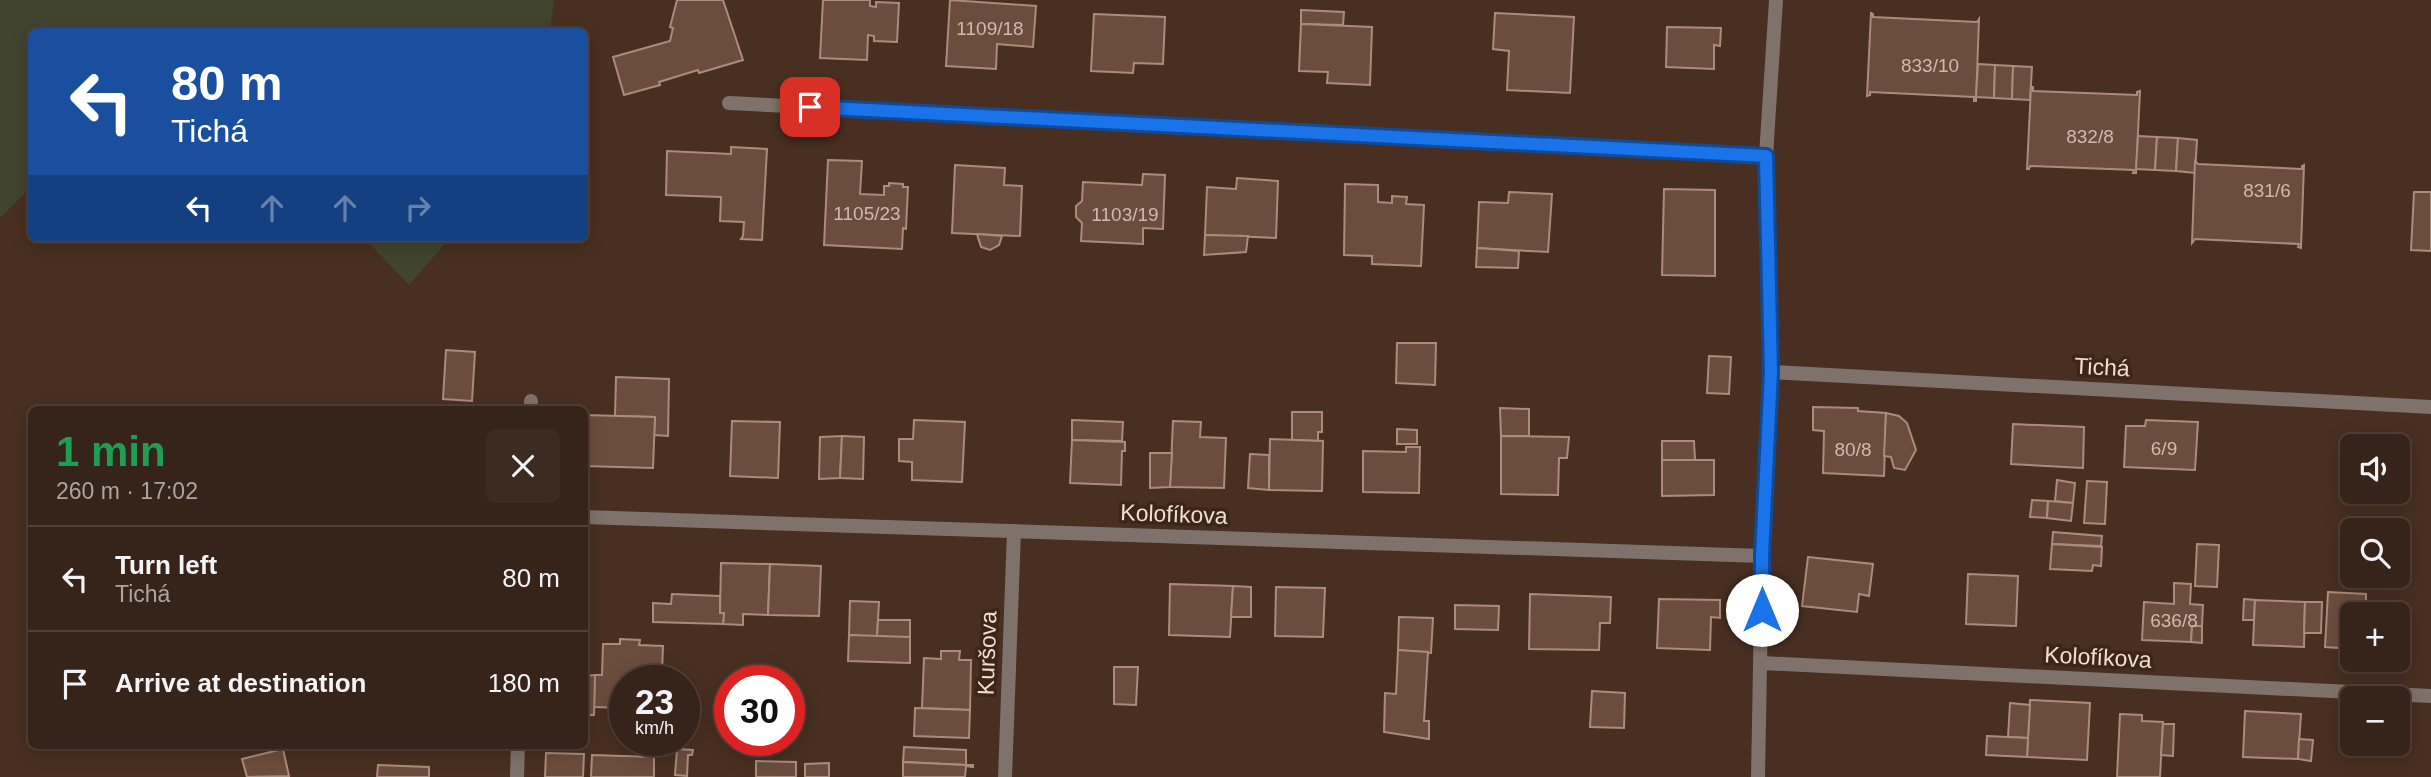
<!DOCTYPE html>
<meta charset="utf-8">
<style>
body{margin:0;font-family:Helvetica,sans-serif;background:#3d2b22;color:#f1f3f6;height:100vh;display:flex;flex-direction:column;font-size:26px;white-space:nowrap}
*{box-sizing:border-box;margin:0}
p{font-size:23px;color:#aaa4a2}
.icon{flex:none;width:38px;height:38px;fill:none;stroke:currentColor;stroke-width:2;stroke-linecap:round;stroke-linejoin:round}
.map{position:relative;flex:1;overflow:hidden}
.panel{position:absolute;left:28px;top:406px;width:560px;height:343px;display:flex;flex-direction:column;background:#362319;border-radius:10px;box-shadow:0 4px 18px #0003,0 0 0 2px #504038}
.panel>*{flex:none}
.hud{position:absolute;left:28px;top:28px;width:560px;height:214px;border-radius:10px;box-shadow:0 4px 18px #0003,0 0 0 2px #504038;background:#1a4fa0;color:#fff;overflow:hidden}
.tools{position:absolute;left:2340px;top:434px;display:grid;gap:14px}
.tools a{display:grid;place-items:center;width:70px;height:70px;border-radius:10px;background:#362319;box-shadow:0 4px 18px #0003,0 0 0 2px #504038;font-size:35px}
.speed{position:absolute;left:609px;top:665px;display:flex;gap:14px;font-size:35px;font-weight:700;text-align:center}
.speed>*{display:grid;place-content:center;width:91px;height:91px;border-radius:50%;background:#362319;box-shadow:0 4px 18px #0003,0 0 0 2px #504038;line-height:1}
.speed small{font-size:18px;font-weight:400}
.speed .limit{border:10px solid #d22;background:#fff;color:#111}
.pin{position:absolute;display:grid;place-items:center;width:60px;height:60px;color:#fff;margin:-30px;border-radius:14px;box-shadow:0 4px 10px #0006}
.me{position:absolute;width:77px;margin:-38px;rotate:0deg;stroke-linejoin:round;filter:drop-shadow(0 0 5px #0008)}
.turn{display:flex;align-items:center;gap:24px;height:147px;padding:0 28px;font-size:32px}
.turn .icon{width:91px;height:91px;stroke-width:2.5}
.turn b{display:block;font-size:49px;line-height:60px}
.lanes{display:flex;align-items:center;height:66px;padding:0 28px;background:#0003;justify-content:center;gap:35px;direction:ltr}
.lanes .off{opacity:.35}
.round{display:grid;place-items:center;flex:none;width:74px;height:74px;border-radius:10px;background:#3d2b22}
.summary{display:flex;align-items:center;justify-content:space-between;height:119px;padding:0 28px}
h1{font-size:42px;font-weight:800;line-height:52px;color:#1e9e55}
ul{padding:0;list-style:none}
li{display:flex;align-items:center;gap:21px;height:105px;padding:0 28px;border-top:2px solid #504038}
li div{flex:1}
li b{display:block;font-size:26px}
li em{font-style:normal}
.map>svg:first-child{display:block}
.green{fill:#41442e}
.building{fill:#6c4d3d;stroke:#ab8c7c;stroke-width:2}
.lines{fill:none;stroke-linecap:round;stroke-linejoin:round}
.street{stroke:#7f716b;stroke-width:14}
.route-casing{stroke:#114b97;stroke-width:18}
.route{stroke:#1a73e8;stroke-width:12}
.labels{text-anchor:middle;stroke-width:7;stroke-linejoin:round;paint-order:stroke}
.number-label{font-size:19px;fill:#cebab0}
.street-label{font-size:23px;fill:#efded6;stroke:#3d2517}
</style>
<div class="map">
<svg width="2431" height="777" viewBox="0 0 2431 777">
<rect width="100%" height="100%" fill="#482f21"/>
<g class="green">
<polygon points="0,0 554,0 550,31 32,32 31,187 0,218"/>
<polygon points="364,238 450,238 409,285"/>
</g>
<g class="building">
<polygon points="677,0 723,0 743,60 699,73 698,70 659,82 660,85 624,95 613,57 670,41 673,28 670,27"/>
<polygon points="823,0 870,0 870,6 876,7 876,2 899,3 897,42 874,41 874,36 868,35 867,60 820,58"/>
<polygon points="950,0 1036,6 1033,47 997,44 996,69 946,66"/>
<polygon points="1301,10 1344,12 1343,25 1301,24"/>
<polygon points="1495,13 1574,17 1570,93 1507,90 1509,51 1493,49"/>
<polygon points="1871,13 1873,14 1873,17 1977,22 1979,19 1976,101 1974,101 1974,97 1870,92 1870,95 1867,96"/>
<polygon points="1094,14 1165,17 1163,64 1134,63 1133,73 1091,71"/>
<polygon points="1301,24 1372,27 1370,85 1327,83 1328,72 1299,71"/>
<polygon points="1667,27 1721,28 1720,46 1714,45 1714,69 1666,67"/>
<polygon points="1978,64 1995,65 1994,98 1976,97"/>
<polygon points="1995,65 2013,66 2012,99 1994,98"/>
<polygon points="2013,66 2032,67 2030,100 2012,99"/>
<polygon points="2031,87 2033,87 2033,91 2137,95 2137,92 2140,91 2136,173 2133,173 2134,170 2030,166 2029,169 2027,169"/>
<polygon points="2138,136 2157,137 2155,170 2136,169"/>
<polygon points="2157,137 2178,138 2176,171 2155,170"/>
<polygon points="2178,138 2197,140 2195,173 2176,171"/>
<polygon points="731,147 767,149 762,240 741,239 743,236 744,222 720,221 721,197 666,195 667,151 731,154"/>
<polygon points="828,160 862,161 860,194 884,195 884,186 889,186 889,183 903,184 903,187 908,187 906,229 903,228 902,249 824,245"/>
<polygon points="2195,161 2198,164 2302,169 2302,166 2304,165 2301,248 2298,247 2299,244 2195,239 2192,243"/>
<polygon points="955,165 1005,168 1004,185 1022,186 1020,236 952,233"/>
<polygon points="1143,174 1165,175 1163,229 1143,228 1143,244 1081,241 1082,223 1076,217 1076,206 1082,201 1083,182 1142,185"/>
<polygon points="1237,178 1278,181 1276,238 1205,235 1207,187 1236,189"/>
<polygon points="1345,184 1378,185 1378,202 1392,203 1392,196 1407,197 1406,204 1424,205 1421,266 1372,264 1372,256 1344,255"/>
<polygon points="1664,189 1715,190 1715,276 1662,275"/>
<polygon points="1509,192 1552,194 1548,252 1477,248 1479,202 1508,203"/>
<polygon points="2414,192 2431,192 2431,251 2411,250"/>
<polygon points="977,234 1002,236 999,245 990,250 981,247"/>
<polygon points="1205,235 1248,236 1246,252 1204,255"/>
<polygon points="1477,248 1519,251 1518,268 1476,267"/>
<polygon points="1397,343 1436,343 1435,385 1396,383"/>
<polygon points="446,350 475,352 472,401 443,399"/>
<polygon points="1709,356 1731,357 1729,394 1707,393"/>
<polygon points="616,377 669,379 668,436 654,435 655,417 615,416"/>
<polygon points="1813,407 1858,408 1858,411 1886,413 1884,476 1823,473 1824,431 1813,430"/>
<polygon points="1500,408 1529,409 1529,436 1501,436"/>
<polygon points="1292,412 1322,412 1322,432 1318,432 1318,441 1292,440"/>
<polygon points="1886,413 1899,416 1907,423 1916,450 1905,470 1894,468 1891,457 1884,456"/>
<polygon points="584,415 655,417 653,468 584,466"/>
<polygon points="914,420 965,422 962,482 912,480 912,462 899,461 899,439 913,439"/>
<polygon points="1072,420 1123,422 1122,441 1072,440"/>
<polygon points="2146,420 2198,422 2195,470 2124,467 2126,426 2145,426"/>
<polygon points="732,421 780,422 778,478 730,476"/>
<polygon points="1173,421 1201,422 1200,437 1226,438 1224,488 1170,487"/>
<polygon points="2013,424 2084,427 2083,468 2011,464"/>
<polygon points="1397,429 1417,430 1417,444 1397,444"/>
<polygon points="842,436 840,478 819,479 820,437"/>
<polygon points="842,436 864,437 863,479 840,478"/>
<polygon points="1501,436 1569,437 1567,458 1559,458 1558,495 1501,494"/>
<polygon points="1270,439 1323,441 1322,491 1269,490"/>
<polygon points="1072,440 1125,442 1125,451 1122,451 1121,485 1070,483"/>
<polygon points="1662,441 1694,441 1695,460 1662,460"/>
<polygon points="1406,447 1420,447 1419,493 1363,492 1363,451 1406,452"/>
<polygon points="1150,453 1172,453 1170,487 1150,488"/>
<polygon points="1250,454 1269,455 1269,490 1248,488"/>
<polygon points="1662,460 1714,460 1714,495 1662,496"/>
<polygon points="2057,480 2075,483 2073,503 2055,501"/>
<polygon points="2087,481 2107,482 2105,524 2084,523"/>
<polygon points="2032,500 2048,501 2047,518 2030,517"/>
<polygon points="2048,501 2073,503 2071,521 2047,518"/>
<polygon points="2053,532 2102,536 2101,546 2052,544"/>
<polygon points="2052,544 2102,547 2101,566 2093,565 2092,571 2050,569"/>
<polygon points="2197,544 2219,545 2217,587 2195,586"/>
<polygon points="1808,557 1873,564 1869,596 1859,594 1857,612 1802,606"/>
<polygon points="721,563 770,564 768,615 743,614 743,625 723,624 724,613 720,613"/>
<polygon points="770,564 821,566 819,616 768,615"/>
<polygon points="1968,574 2018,576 2016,626 1966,624"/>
<polygon points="2174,583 2191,584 2190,604 2203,605 2202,626 2192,626 2191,642 2142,640 2144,602 2174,604"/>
<polygon points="1170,584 1233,586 1230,637 1169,635"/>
<polygon points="1233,586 1251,587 1251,617 1231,617"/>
<polygon points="1276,587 1325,588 1323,637 1275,636"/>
<polygon points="2328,592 2366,594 2366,603 2398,604 2398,623 2398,614 2352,614 2352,649 2325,647"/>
<polygon points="672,594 720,596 720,613 724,613 723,624 653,622 653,603 671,604"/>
<polygon points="1530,594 1611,597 1610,623 1600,623 1599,650 1529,649"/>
<polygon points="1659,599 1720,600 1720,618 1711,617 1710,650 1657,648"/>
<polygon points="2244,599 2255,600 2254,620 2243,620"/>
<polygon points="2255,600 2305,602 2304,647 2253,645"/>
<polygon points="850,601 879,602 877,637 849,635"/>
<polygon points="2305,602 2322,602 2321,633 2304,633"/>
<polygon points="1455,605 1499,606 1498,630 1455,629"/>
<polygon points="1399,617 1433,618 1431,653 1398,650"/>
<polygon points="878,620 910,620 910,637 877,637"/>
<polygon points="2192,626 2202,626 2202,643 2191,642"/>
<polygon points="849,635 910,637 910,663 848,661"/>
<polygon points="620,639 640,640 639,645 663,646 662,672 655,672 654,681 625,681 625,705 621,705 621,708 594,707 595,675 602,675 603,644 620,644"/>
<polygon points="1398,650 1428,652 1424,721 1429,721 1429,739 1384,732 1385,693 1396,694"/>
<polygon points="941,651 960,651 959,660 971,660 970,710 922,708 924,658 941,659"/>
<polygon points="1114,667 1138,667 1136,705 1114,704"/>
<polygon points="595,675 594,715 584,715 584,676"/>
<polygon points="1592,691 1625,693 1624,728 1590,727"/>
<polygon points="2030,700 2090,703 2087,760 2027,757"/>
<polygon points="2010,703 2030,705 2028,738 2008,737"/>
<polygon points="915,708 970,710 969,738 914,736"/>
<polygon points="2245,711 2301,714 2298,759 2243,757"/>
<polygon points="2120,714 2142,715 2142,721 2163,722 2160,777 2117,777"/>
<polygon points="2163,724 2174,724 2173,756 2161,755"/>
<polygon points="1987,736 2028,738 2027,757 1986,755"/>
<polygon points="2299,739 2313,740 2311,761 2298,759"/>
<polygon points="904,747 966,750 966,765 903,762"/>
<polygon points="283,749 289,776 247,777 242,759"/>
<polygon points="677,749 693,750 692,755 688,755 687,776 675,775"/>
<polygon points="546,753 584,754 583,777 545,777"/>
<polygon points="592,755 654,757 654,777 591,777"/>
<polygon points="756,761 796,762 796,777 756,777"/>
<polygon points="903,762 966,765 973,765 973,767 966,766 965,777 903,777"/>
<polygon points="829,763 829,777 805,777 805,764"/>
<polygon points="378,765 429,767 429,777 377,777"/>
</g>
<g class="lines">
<g class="street">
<polyline points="729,103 1766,156"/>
<polyline points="1771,372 2431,407"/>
<polyline points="531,410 531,401"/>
<polyline points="584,517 1762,556"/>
<polyline points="1762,663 2431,696"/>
<polyline points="517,777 518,746"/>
<polyline points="1005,777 1014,531"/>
<polyline points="1758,777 1762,556 1771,372 1766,156 1776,0"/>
</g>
</g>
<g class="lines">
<defs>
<polyline id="route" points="810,107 1766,156 1771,372 1762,556 1762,610"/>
</defs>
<use href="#route" class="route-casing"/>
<use href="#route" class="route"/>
</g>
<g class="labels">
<g class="number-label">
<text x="990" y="35">1109/18</text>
<text x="1930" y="72">833/10</text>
<text x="2090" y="143">832/8</text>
<text x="2267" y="197">831/6</text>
<text x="867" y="220">1105/23</text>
<text x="1125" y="221">1103/19</text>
<text x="2164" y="455">6/9</text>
<text x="1853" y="456">80/8</text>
<text x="2174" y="627">636/8</text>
</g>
<g class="street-label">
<text transform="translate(2102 367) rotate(3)" y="8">Tichá</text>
<text transform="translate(1174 514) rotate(2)" y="8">Kolofíkova</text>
<text transform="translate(987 653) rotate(-88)" y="8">Kuršova</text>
<text transform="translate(2098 657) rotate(3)" y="8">Kolofíkova</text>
</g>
</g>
</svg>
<div class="tools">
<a><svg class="icon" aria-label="sound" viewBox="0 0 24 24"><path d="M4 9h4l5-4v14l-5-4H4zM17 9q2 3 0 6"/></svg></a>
<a><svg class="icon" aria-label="search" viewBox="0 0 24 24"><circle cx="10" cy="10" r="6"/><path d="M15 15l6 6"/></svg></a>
<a>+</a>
<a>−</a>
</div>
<div class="speed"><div>23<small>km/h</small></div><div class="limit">30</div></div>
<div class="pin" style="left:810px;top:107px;background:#d93025"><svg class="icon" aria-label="arrive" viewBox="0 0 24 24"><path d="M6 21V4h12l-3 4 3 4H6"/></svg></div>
<svg class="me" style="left:1762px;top:610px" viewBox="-20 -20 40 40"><circle r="19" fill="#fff"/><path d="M0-13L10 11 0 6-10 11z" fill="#1a73e8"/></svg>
<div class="hud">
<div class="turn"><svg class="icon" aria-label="left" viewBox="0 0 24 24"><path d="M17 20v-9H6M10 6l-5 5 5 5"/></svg><div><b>80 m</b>Tichá</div></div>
<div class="lanes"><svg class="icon" aria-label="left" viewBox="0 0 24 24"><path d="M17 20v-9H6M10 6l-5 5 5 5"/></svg><svg class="icon off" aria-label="ahead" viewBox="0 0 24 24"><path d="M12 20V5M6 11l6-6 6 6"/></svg><svg class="icon off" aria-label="ahead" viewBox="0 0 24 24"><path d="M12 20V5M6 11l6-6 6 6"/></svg><svg class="icon off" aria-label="right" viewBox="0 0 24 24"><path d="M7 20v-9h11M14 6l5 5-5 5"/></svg></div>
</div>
<section class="panel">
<div class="summary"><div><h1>1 min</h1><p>260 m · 17:02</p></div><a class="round"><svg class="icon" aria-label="close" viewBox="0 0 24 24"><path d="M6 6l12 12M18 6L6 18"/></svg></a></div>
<ul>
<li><svg class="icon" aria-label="left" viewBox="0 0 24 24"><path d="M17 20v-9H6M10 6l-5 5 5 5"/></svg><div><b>Turn left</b><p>Tichá</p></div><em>80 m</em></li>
<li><svg class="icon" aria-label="arrive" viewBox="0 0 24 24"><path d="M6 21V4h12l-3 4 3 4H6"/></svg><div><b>Arrive at destination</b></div><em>180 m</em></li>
</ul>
</section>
</div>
